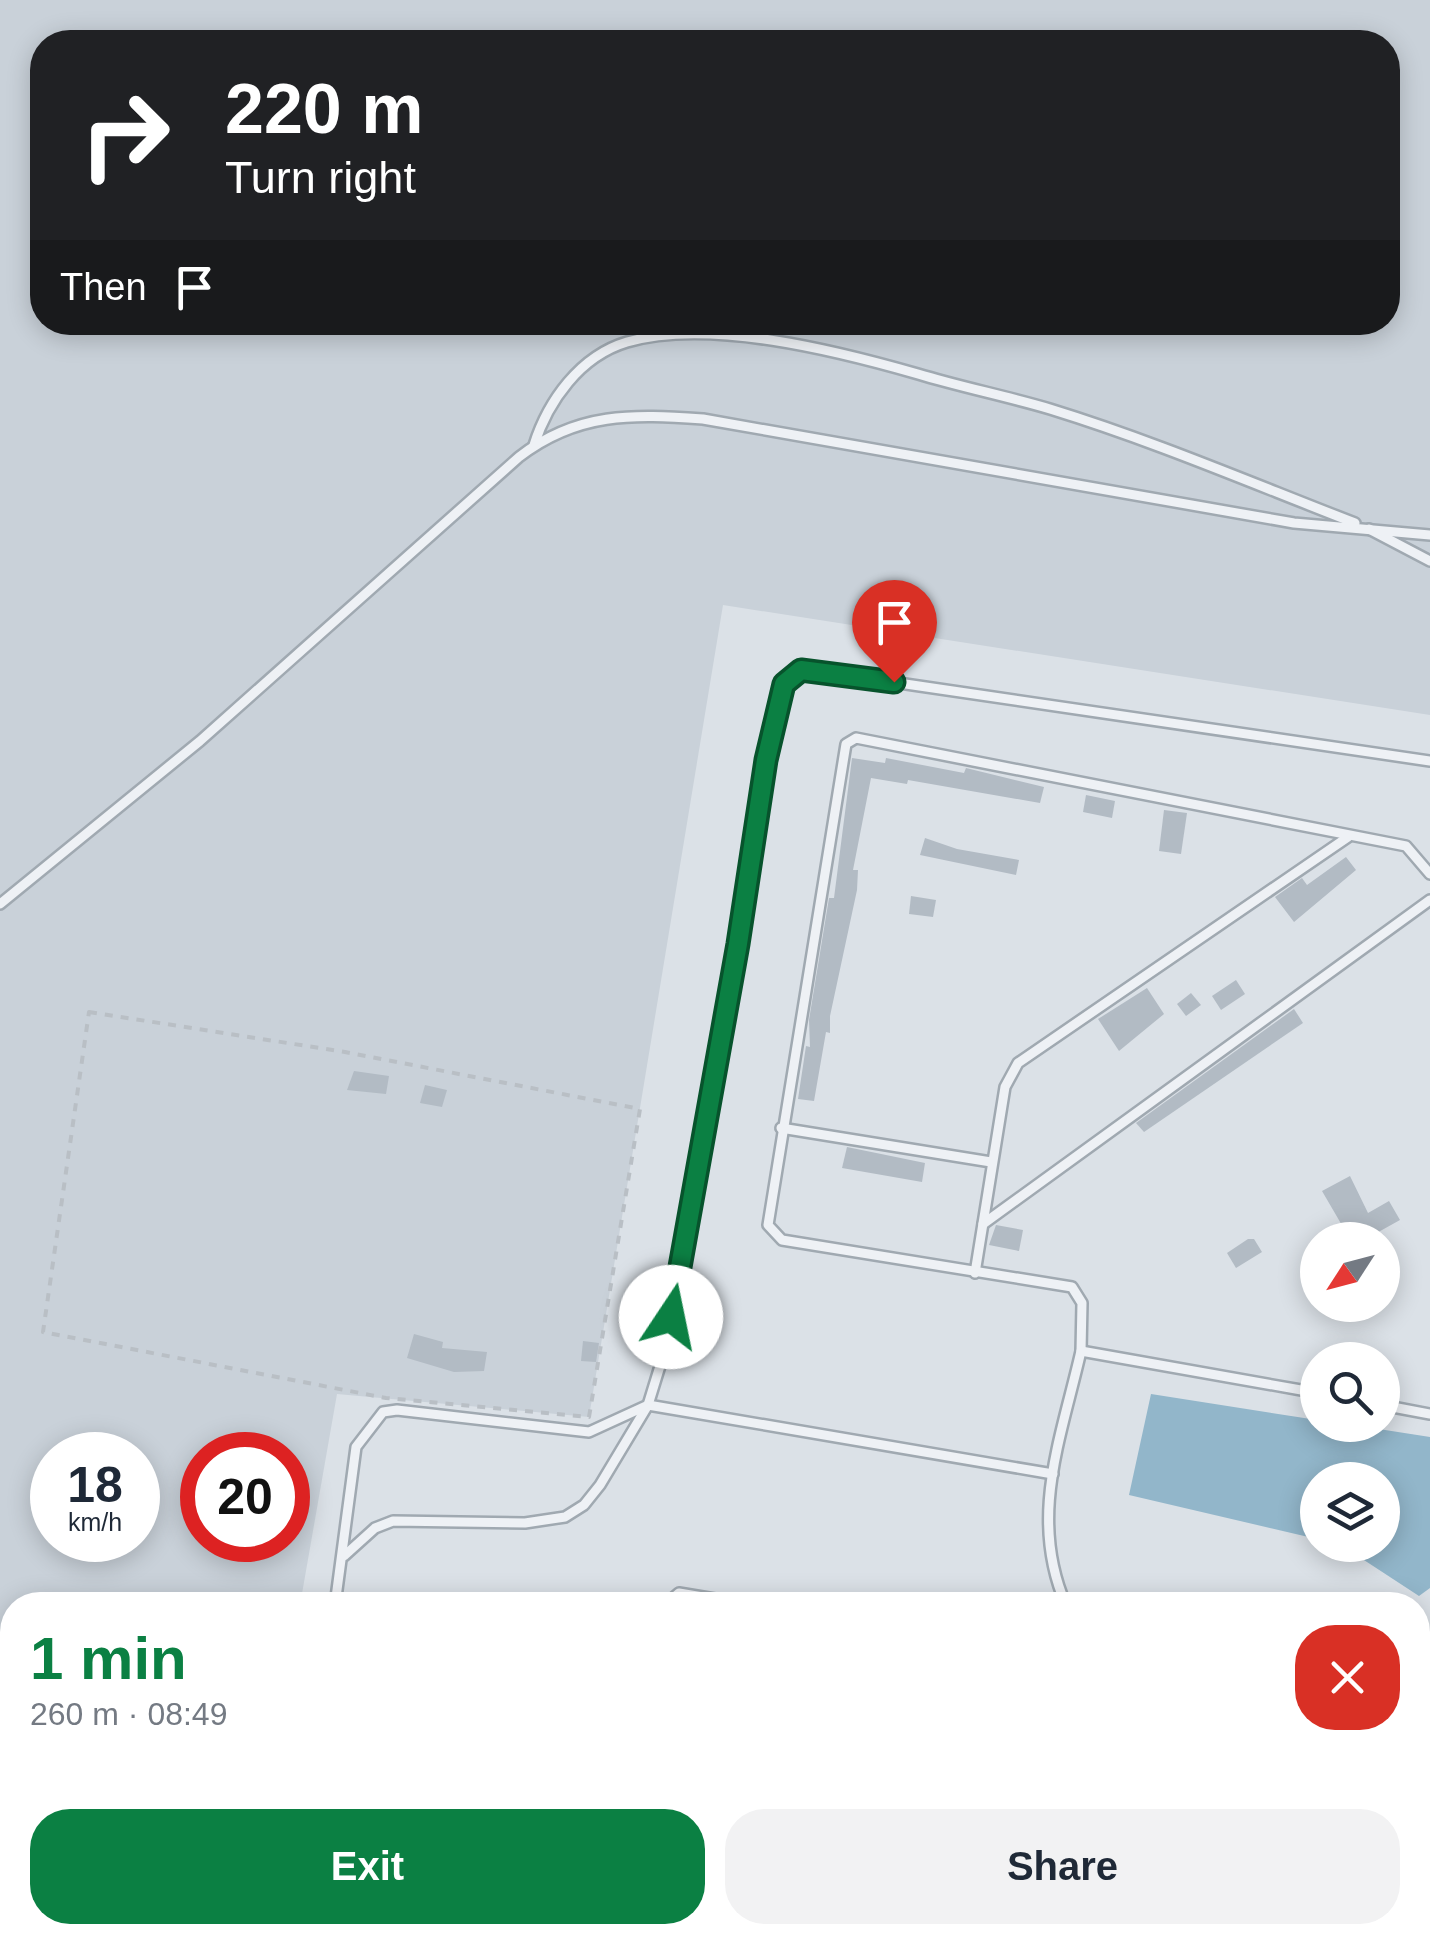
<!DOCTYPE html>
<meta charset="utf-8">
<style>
body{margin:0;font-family:Arial,sans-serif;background:#f2f2f3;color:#1f2937;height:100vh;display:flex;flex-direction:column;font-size:38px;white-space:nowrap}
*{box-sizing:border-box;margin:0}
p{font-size:32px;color:#747a83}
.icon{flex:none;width:55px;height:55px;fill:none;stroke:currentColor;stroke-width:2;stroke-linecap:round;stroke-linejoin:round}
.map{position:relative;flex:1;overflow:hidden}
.drawer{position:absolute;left:0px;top:1592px;width:1430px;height:352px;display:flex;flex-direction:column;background:#fff;border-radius:40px 40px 0 0;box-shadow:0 5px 25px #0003}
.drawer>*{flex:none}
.banner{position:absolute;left:30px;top:30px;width:1370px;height:305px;border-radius:40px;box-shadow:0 5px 25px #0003;background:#202124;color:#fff;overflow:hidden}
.needle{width:65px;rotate:234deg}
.tools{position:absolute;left:1300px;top:1222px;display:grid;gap:20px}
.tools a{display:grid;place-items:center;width:100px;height:100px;border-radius:50%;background:#fff;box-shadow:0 5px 25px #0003;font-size:50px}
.speed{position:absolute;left:30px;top:1432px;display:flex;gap:20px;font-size:50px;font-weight:700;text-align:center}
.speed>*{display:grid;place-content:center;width:130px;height:130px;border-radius:50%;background:#fff;box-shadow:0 5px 25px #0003;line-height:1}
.speed small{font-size:25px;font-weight:400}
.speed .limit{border:15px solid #d22;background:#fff;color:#111}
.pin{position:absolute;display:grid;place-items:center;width:85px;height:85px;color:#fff;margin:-102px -42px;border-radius:50% 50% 50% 0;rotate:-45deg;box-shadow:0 0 10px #0007}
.pin .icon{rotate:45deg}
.me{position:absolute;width:110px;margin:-55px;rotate:11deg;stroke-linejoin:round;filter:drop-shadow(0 0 8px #0008)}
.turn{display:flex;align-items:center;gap:35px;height:210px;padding:0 30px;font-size:45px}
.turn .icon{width:130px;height:130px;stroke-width:2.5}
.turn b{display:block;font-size:70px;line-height:85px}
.then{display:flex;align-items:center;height:95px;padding:0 30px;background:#0003;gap:20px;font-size:38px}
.round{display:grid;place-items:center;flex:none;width:105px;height:105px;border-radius:40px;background:#f2f2f3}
.headline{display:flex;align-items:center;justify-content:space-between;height:170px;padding:0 30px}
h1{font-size:60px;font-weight:700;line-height:75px;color:#0b8043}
.action{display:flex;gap:20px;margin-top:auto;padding:20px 30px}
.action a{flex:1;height:115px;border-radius:40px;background:#0b8043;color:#fff;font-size:40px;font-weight:700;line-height:115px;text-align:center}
.action a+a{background:#f2f2f3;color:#1f2937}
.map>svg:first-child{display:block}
.built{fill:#c9d1d9;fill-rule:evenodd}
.water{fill:#92b6ca}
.building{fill:#b2bbc4}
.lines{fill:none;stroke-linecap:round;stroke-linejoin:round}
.lane-casing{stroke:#a0a9b1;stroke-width:14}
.path{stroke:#b9bfc5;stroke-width:4;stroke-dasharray:8 8;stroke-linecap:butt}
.lane{stroke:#eef1f5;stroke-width:9}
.route-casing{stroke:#07532c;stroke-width:25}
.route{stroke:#0b8043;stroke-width:18}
</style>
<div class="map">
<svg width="1430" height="1944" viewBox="0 0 1430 1944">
<rect width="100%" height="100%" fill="#dbe1e7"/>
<path class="built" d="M0,0H1430V715L723,605L589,1417L337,1394L300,1605H12V1932L244,1933L242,1944H0ZM42,42H1388V322H42ZM52,1455H138V1540H52ZM202,1455H288V1540H202Z"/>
<polygon class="water" points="1151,1394 1317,1420 1318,1425 1353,1425 1430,1437 1430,1588 1419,1596 1341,1545 1382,1545 1382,1480 1318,1480 1317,1539 1129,1495"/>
<g class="building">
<polygon points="852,758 885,763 886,758 964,773 966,768 1044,787 1040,803 908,780 907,784 871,778 853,870 858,870 857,890 830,1016 830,1033 826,1032 814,1101 798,1099 806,1046 810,1047 809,1020 829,898 834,898"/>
<polygon points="1086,795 1115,801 1112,818 1083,812"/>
<polygon points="1164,810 1187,813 1181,854 1159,851"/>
<polygon points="925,838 957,849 1019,860 1016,875 920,855"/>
<polygon points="1346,857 1356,870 1294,922 1275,897 1302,878 1307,885"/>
<polygon points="911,896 936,900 933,917 909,914"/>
<polygon points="1236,980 1245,994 1221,1010 1212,996"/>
<polygon points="1147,988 1164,1014 1119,1051 1098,1019"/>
<polygon points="1191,993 1201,1005 1186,1016 1177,1004"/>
<polygon points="1294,1009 1303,1023 1144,1132 1136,1123"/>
<polygon points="354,1071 389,1076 386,1094 347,1090"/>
<polygon points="425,1085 447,1090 442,1107 420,1103"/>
<polygon points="847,1147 925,1163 922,1182 842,1168"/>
<polygon points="1350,1176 1368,1213 1389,1201 1400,1220 1364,1240 1320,1240 1343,1227 1322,1191"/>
<polygon points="996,1225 1023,1230 1019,1251 989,1245"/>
<polygon points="1248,1239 1254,1239 1262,1252 1236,1268 1227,1253"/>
<polygon points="414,1334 443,1342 442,1348 487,1352 484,1371 454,1372 407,1358"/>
<polygon points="583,1341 599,1343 596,1362 581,1361"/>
</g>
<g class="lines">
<defs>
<g id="lane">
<path d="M534,445C548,401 580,356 627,342C708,318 838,351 918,374C961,387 1006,396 1050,409C1154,441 1254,484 1355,523"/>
<polyline points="1369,529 1430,561"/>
<path d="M0,904L200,741L519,457C577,412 633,414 703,419L1294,523L1430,535"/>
<polyline points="781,1128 991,1162"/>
<polyline points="983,1224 1430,900"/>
<polyline points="975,1273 1005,1087 1018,1063 1348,837"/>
<polyline points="1081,1351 1082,1303 1072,1287 782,1240 768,1225 846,744 856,738 1406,846 1430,874"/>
<polyline points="1382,1405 1430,1414"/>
<polyline points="344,1556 375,1528 393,1521 525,1523 565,1517 584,1505 600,1485 648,1405 664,1353 738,944 766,760 784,684 801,669 817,671 1430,761"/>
<polyline points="335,1605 356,1447 383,1412 397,1410 589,1432 648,1405 1053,1474"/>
<polyline points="665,1605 679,1593 751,1605"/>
<path d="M1066,1605C1028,1518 1061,1439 1081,1351L1318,1393"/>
<polyline points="1418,1911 1430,1894"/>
<polyline points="930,1932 996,1944"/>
<polyline points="1221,1932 1228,1944"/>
<polyline points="273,1944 275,1932"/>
<polyline points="1075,1944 1077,1932"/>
<polyline points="1400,1944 1406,1932"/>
</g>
</defs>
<use href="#lane" class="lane-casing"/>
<polygon class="path" points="89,1012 345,1052 640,1109 589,1417 386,1398 43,1332"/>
<use href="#lane" class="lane"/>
</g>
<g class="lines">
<defs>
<polyline id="route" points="671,1317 738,944 766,760 784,684 801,670 894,682"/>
</defs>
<use href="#route" class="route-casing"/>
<use href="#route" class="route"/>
</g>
</svg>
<div class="tools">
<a><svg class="needle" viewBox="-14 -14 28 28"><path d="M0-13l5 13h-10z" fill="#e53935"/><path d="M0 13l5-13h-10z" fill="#747a83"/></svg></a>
<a><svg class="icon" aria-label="search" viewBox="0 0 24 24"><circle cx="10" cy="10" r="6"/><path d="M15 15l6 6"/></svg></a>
<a><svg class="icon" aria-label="layers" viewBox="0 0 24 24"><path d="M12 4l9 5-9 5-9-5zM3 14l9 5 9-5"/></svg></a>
</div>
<div class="speed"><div>18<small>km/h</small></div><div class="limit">20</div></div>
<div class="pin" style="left:894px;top:682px;background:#d93025"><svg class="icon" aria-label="arrive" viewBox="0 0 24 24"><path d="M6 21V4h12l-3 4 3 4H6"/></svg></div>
<svg class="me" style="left:671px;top:1317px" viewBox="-20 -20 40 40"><circle r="19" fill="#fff"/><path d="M0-13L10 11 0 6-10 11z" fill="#0b8043"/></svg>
<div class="banner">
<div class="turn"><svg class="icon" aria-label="right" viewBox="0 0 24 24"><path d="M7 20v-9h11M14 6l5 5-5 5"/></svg><div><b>220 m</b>Turn right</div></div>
<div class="then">Then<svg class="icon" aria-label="arrive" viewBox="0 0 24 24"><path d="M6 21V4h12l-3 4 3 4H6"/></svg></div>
</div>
<section class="drawer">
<div class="headline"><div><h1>1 min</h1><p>260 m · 08:49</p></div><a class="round" style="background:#d93025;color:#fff"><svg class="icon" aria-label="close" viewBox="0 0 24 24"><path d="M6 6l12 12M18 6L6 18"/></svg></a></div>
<div class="action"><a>Exit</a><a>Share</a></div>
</section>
</div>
